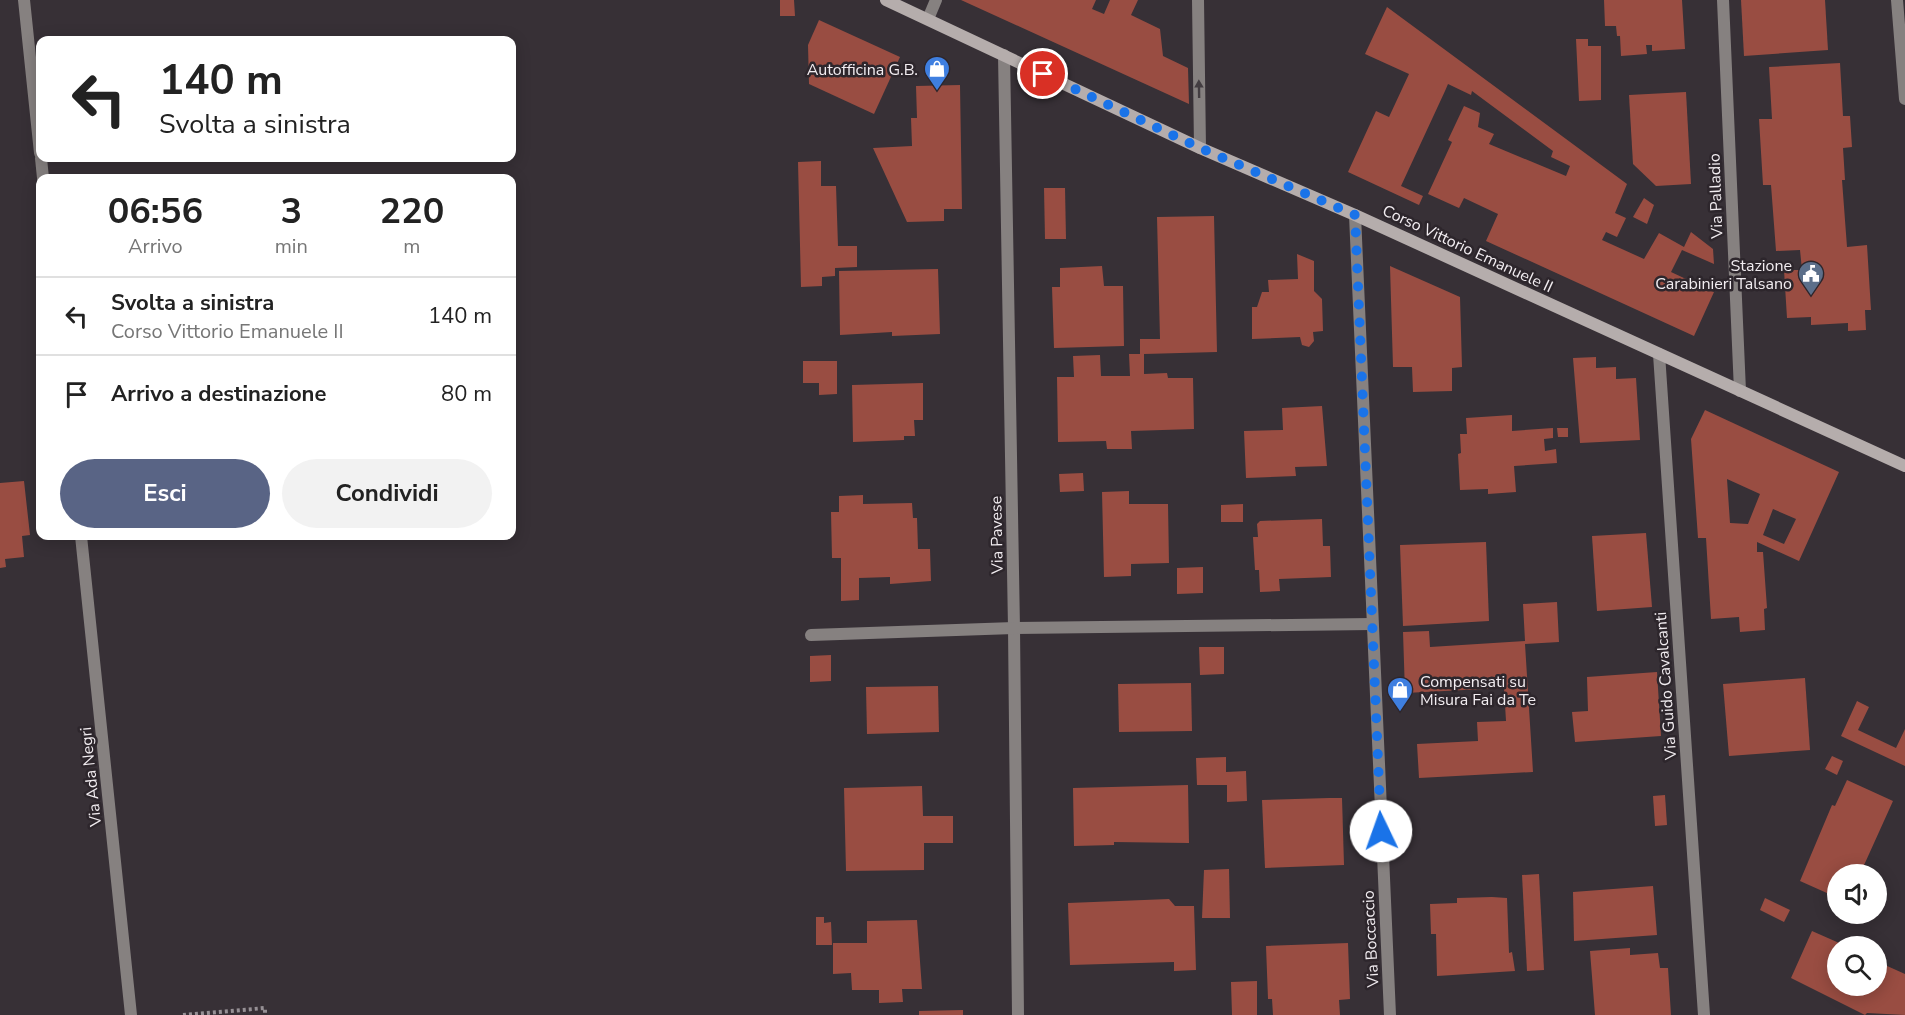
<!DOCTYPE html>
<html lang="it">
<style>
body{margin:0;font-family:"Nunito Sans",sans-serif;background:#f2f2f2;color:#222;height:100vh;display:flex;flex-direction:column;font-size:22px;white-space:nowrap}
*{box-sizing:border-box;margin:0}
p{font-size:20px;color:#767676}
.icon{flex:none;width:33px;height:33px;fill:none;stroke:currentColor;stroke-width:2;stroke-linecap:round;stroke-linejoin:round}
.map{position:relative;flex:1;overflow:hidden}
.sheet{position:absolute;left:36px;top:174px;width:480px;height:366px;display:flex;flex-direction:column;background:#fff;border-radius:12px;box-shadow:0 3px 15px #0003}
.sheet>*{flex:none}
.guide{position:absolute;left:36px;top:36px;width:480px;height:126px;border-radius:12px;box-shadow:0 3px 15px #0003;background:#fff;color:#222;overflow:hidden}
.buttons{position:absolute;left:1827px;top:864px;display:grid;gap:12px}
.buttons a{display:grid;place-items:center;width:60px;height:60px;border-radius:50%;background:#fff;box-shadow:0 3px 15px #0003;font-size:30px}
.pin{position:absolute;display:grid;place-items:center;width:51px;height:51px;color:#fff;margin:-26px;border:3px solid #fff;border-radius:50%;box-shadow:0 2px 6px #0007}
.me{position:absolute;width:66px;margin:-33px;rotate:357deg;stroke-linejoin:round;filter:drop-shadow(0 0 4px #0008)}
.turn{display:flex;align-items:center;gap:21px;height:126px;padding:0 24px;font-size:27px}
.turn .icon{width:78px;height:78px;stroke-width:2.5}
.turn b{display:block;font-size:42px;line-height:51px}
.eta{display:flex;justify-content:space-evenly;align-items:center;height:102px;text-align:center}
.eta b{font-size:36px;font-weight:700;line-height:42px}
.primary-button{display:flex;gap:12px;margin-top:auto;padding:12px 24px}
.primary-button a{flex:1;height:69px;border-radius:36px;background:#596485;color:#fff;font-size:24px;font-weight:700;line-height:69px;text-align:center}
.primary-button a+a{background:#f2f2f2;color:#222}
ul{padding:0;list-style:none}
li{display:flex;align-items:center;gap:18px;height:78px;padding:0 24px;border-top:2px solid #e0e0e0}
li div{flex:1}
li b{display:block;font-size:22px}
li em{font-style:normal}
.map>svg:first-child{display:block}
.building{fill:#994d42;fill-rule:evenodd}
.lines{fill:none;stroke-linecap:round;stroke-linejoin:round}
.path{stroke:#969095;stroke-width:4;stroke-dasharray:3 3;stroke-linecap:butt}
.street{stroke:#868180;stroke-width:12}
.secondary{stroke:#b5adac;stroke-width:12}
.oneway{fill:#433d41}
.route{stroke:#1a73e8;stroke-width:10;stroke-dasharray:0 18}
.labels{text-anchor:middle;stroke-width:5;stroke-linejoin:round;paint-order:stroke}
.poi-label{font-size:16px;fill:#f2edf1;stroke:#2d262c;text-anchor:end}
.street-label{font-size:16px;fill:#f2edf1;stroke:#2d262c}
</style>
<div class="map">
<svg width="1905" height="1015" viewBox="0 0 1905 1015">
<rect width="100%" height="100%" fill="#373036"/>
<g class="building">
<polygon points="780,0 794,0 795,16 780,16"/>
<polygon points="961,0 1096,0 1092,9 1104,14 1110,0 1138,0 1131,15 1160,29 1163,56 1188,68 1189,104"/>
<polygon points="1604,0 1682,0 1685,49 1652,51 1652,45 1646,45 1647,54 1621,56 1620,36 1617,36 1616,26 1605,26"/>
<polygon points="1741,0 1825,0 1828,50 1744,56"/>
<polygon points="1387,7 1627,184 1615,213 1626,218 1617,237 1606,232 1602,240 1644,259 1659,233 1684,247 1691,232 1713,249 1714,264 1682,250 1671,272 1714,292 1694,336 1486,241 1498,214 1464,198 1459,208 1428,194 1452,142 1448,140 1464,106 1480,113 1478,127 1494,134 1489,144 1566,176 1570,166 1551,157 1553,151 1472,91 1471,95 1448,84 1445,91 1401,186 1423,196 1419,205 1348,172 1376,111 1389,117 1409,74 1365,54"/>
<polygon points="819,20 900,57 874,114 809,84 808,45"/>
<polygon points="1576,39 1588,39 1588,46 1601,46 1601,100 1579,101"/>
<polygon points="1840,63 1843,116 1850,116 1852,147 1843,148 1845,180 1842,180 1847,247 1867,245 1871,310 1865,310 1866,330 1848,331 1848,323 1811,325 1811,317 1787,318 1784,270 1802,270 1800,250 1776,251 1771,185 1763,185 1759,119 1772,119 1769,67"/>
<polygon points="960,85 962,209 944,209 944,221 907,222 873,148 912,146 911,118 917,118 916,86"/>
<polygon points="1686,92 1691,184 1656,186 1633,164 1629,95"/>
<polygon points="821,161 821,186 836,186 838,246 857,246 857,267 835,268 835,276 822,277 822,286 801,287 798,162"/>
<polygon points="1044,188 1065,188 1066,239 1045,239"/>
<polygon points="1644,198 1654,205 1647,224 1633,217"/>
<polygon points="1214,216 1217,352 1144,354 1144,374 1167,373 1168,378 1193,378 1194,429 1131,431 1132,449 1107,449 1106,441 1058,442 1057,377 1074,377 1073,356 1100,355 1101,376 1130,376 1129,354 1140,354 1140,339 1160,339 1157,217"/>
<polygon points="1297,254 1314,261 1314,291 1322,299 1323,331 1313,332 1314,341 1309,347 1302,345 1300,337 1252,339 1252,307 1257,307 1262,292 1269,292 1268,280 1298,279"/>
<polygon points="1102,266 1104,286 1123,286 1124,346 1054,348 1052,287 1060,287 1060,268"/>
<polygon points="1390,266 1460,297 1462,367 1452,368 1452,391 1413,392 1412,367 1393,367"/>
<polygon points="938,269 940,334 892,336 892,332 840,335 839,271"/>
<polygon points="1596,357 1596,368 1616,367 1616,379 1636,378 1640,440 1580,443 1573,358"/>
<polygon points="803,361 837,361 837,394 819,395 819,383 803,383"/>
<polygon points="923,383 923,420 914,420 915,436 904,436 904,440 853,442 852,385"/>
<polygon points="1322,406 1327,466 1295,467 1296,476 1246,478 1244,431 1283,430 1282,408"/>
<path d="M1705,410L1839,472L1799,561L1757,542V552H1763L1767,608L1764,609L1765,630L1740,632L1739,617L1711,619L1706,538H1698L1691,439ZM1727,479L1760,494L1748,524L1730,523ZM1773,509L1796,519L1784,544L1763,535Z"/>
<polygon points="1512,415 1512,431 1553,428 1553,438 1544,439 1545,451 1556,449 1557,463 1514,466 1516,492 1488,494 1488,489 1460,490 1458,454 1461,453 1460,434 1467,434 1466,418"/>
<polygon points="1557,428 1568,428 1568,437 1558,437"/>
<polygon points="1083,473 1084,491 1060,492 1059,474"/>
<polygon points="24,481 30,535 22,536 24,557 5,559 6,567 0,568 0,483"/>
<polygon points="1129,491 1129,504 1168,504 1169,563 1131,564 1131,576 1104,577 1102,492"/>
<polygon points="863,495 863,504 912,503 913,518 917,518 918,549 930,549 931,581 890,584 890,577 859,578 859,600 841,601 841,558 832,558 831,512 839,512 839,496"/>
<polygon points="1243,504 1243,522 1221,522 1221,505"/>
<polygon points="1322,519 1323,546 1330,546 1331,577 1279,579 1280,591 1260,592 1259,570 1255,570 1253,537 1258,537 1257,524 1260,521"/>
<polygon points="1646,533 1652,607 1597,611 1592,536"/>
<polygon points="1486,542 1489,621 1403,626 1400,545"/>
<polygon points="1203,567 1203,593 1177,594 1177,568"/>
<polygon points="1557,602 1559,642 1525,644 1533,772 1419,778 1417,744 1478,741 1477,722 1506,721 1504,688 1405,693 1403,632 1429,631 1430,647 1525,641 1523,604"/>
<polygon points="1199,647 1224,647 1224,674 1200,675"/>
<polygon points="831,655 831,681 810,682 810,656"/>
<polygon points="1657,672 1661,736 1575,742 1572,712 1588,711 1587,677"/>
<polygon points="1805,678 1810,750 1729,756 1723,684"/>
<polygon points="1191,683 1192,731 1119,732 1118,684"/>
<polygon points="938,686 939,732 867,734 866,687"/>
<polygon points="1857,701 1869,707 1858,730 1896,748 1905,729 1905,766 1841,736"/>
<polygon points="1832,756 1843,761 1837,775 1825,769"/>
<polygon points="1226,757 1226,772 1246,771 1247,801 1227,802 1227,785 1197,785 1196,758"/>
<polygon points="1847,780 1893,801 1860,874 1838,874 1838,898 1800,881 1832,805 1835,806"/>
<polygon points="1188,785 1189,843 1114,842 1114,845 1074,846 1073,788"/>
<polygon points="922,786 923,816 953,816 953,843 924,843 924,870 846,871 844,788"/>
<polygon points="1665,795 1667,825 1655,826 1653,796"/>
<polygon points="1329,798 1342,798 1344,865 1265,868 1262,800"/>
<polygon points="1229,869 1230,918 1202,918 1204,870"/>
<polygon points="1539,874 1544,970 1527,971 1522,875"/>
<polygon points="1653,886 1657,935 1574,941 1573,892"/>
<polygon points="1492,897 1507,898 1509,953 1512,952 1515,971 1437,976 1436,934 1431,934 1430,904 1457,903 1457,898"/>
<polygon points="1765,898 1790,910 1784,922 1760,910"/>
<polygon points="1169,899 1175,906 1194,906 1196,970 1174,971 1174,962 1070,965 1068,903"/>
<polygon points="816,917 824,917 824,923 831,922 832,945 816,945"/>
<polygon points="917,920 922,989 902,989 903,1002 879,1003 879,990 852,990 851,973 833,974 833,943 867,943 867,921"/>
<polygon points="1812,931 1846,946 1838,946 1838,986 1876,986 1876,961 1905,974 1905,1015 1867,1013 1865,1015 1791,978"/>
<polygon points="1348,943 1350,999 1339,1000 1340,1015 1273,1015 1272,999 1268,999 1266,946"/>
<polygon points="1630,948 1630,955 1658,953 1660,968 1668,968 1671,1015 1595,1015 1590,951"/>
<polygon points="1257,981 1257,1015 1232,1015 1231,982"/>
<polygon points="963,1010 963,1015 919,1015 919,1011"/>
</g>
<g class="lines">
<polyline class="path" points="183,1015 265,1008 265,1015"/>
<g class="street">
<polyline points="24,0 40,153"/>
<polyline points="1198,0 1200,148"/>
<polyline points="1723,0 1740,391"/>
<polyline points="1897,0 1905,99"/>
<polyline points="928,19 936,0"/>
<polyline points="1004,55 1014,628 1018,1015"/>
<polyline points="41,158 43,178"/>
<polyline points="1355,215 1390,1015"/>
<polyline points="1659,354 1704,1015"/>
<polyline points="81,536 131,1015"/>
<polyline points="811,635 1014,628 1372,624"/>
</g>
<polyline class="secondary" points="886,0 1200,148 1355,215 1905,466"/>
</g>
<defs><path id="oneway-solid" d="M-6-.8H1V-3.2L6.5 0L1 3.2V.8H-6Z" transform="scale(1.5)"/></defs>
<use class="oneway" href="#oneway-solid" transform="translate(1199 89) rotate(-91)"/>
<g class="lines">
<polyline class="route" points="1043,74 1200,148 1355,215 1381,831"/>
</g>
<defs>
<symbol id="shop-pin" viewBox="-11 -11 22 30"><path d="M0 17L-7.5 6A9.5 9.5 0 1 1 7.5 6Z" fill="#3f7fe0" stroke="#2d262c"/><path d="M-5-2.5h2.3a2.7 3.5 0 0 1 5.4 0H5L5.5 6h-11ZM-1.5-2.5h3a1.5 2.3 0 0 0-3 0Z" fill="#fff"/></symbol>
<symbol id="civic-pin" viewBox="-11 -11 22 30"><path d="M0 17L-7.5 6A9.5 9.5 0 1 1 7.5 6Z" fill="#5c6f8a" stroke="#2d262c"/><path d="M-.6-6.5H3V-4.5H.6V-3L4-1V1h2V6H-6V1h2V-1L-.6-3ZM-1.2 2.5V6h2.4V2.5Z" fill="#fff"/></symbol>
</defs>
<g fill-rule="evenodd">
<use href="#shop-pin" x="922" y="54" width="30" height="40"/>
<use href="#civic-pin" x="1796" y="259" width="30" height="40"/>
<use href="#shop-pin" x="1385" y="675" width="30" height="40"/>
</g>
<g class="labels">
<g class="poi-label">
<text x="918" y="75">Autofficina G.B.</text>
<text x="1792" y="271">Stazione<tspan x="1792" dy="18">Carabinieri Talsano</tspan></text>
<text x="1420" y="687" text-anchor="start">Compensati su<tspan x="1420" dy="18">Misura Fai da Te</tspan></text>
</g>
<g class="street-label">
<text transform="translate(1715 196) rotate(-92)" y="6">Via Palladio</text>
<text transform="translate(1468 248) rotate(25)" y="6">Corso Vittorio Emanuele II</text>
<text transform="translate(996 535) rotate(-91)" y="6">Via Pavese</text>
<text transform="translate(1665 686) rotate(-94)" y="6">Via Guido Cavalcanti</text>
<text transform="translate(90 777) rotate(-96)" y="6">Via Ada Negri</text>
<text transform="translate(1370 939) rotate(-93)" y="6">Via Boccaccio</text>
</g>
</g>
</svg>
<div class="buttons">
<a><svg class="icon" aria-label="sound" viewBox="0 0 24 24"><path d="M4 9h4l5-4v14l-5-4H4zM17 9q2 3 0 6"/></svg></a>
<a><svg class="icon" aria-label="search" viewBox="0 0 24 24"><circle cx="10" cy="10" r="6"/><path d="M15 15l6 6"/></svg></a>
</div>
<div class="pin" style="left:1043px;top:74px;background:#d93025"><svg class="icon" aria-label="arrive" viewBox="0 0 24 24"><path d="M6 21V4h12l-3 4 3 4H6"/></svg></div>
<svg class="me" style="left:1381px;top:831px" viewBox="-20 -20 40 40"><circle r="19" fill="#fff"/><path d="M0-13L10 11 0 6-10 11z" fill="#1a73e8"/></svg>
<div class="guide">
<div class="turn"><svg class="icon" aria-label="left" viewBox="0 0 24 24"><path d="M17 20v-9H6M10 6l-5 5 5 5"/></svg><div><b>140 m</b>Svolta a sinistra</div></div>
</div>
<section class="sheet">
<div class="eta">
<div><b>06:56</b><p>Arrivo</p></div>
<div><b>3</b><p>min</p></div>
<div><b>220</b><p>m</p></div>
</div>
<ul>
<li><svg class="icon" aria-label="left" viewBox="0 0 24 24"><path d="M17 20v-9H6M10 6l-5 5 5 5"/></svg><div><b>Svolta a sinistra</b><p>Corso Vittorio Emanuele II</p></div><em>140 m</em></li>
<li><svg class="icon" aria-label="arrive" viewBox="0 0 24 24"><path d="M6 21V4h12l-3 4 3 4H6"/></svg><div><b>Arrivo a destinazione</b></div><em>80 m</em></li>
</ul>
<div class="primary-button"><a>Esci</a><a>Condividi</a></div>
</section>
</div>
